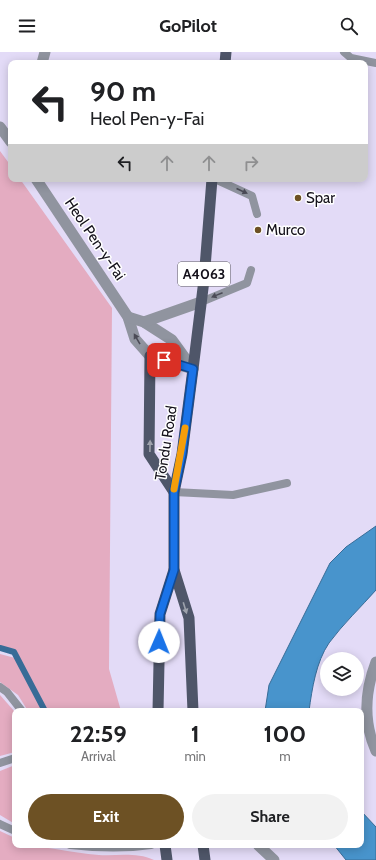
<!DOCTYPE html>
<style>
body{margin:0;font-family:Cabin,sans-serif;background:#f2f2f2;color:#202124;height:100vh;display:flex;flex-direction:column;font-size:15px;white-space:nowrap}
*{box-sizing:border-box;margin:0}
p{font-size:13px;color:#757577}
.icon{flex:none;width:22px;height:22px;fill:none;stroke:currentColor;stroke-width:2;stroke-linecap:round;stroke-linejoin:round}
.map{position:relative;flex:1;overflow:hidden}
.details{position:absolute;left:12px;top:656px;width:352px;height:140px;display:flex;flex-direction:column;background:#fff;border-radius:8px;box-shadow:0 2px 10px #0003}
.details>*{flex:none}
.top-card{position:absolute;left:8px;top:8px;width:360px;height:122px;border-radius:8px;box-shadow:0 2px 10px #0003;background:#fff;color:#202124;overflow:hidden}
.tools{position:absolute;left:320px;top:600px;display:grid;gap:8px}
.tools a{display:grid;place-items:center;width:44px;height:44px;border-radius:50%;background:#fff;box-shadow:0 2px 10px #0003;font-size:20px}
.pin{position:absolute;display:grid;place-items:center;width:34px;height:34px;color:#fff;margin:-17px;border-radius:8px;box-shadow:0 2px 6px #0006}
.me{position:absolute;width:44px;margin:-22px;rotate:1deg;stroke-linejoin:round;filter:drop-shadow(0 0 3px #0008)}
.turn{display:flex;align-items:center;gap:14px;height:84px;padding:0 16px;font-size:18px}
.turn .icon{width:52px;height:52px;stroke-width:2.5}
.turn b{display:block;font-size:28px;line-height:34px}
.lanes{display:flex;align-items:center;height:38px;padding:0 16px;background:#0003;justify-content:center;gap:20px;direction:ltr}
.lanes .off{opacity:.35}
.eta{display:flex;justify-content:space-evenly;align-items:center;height:68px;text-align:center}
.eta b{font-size:24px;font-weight:700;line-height:28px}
.cta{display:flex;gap:8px;margin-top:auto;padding:8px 16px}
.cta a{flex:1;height:46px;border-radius:24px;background:#6d5124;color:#fff;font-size:16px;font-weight:700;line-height:46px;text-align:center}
.cta a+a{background:#f2f2f2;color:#202124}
header{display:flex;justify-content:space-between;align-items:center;height:52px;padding:0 16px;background:#fff;font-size:18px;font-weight:700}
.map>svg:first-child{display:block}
.green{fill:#e4acc1}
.water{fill:#4894cc;stroke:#386c97}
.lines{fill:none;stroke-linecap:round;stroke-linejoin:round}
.stream{stroke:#386c97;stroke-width:6}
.service{stroke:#90949f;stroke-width:8}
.minor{stroke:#90949f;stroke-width:11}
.tertiary{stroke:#90949f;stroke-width:11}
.primary{stroke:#4f5669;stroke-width:11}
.oneway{fill:#4b4b56}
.oneway2{fill:#9ea2ac}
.route-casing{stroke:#114b97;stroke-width:10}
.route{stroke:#1a73e8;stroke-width:7}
.slow{stroke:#f59e0b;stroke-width:7}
.poi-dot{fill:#6d5124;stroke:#fff;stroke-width:1.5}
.labels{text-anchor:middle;stroke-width:3;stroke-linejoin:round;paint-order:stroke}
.shield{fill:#fff;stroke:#5a585f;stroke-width:1}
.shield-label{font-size:14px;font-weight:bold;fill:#13101a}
.poi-label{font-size:15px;fill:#13101a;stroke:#fff;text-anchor:start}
.street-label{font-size:15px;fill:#13101a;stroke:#fff}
</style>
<header><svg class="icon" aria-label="menu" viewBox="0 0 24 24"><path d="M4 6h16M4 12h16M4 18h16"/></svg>GoPilot<svg class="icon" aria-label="search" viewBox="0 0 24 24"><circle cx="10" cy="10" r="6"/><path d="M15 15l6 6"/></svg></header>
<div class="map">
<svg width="376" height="808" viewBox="0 0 376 808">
<rect width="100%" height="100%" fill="#e3dbf7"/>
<g class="green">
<polygon points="0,99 11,114 11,127 20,127 112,256 109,617 121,659 28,659 18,643 0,630 0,602 15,606 14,600 0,594"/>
<polygon points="0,643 15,660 15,700 0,704"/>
<polygon points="15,713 15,772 0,763 0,719"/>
<path d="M0,779L15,786V793C44,793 70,801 99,803C118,804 136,800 154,808H0Z"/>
</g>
<g class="water">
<path d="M376,474V538C361,555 343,572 329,591C316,610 312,637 309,659H265L269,633L330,511L346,495Z"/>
<polygon points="361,759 376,775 376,808 346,808 334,793 361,793"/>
</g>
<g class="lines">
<polyline class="stream" points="0,596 14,600 45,659"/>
<g class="service">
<polyline points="344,0 351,6 376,11"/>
<polyline points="215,127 252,144 257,162"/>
<polyline points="201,250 247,231 251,218"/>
<polyline points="174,440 233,443 287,431"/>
<polyline points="0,635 7,640 22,659"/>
<polyline points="0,711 15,706"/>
<polyline points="0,772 15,779"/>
<path d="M70,793C98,796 123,797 151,793"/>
</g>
<g class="minor">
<polyline points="42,11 45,0"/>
<path d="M376,610C365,639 363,670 376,699"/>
<polyline points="258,793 274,808"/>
</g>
<g class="tertiary">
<polyline points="0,75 11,90"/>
<polyline points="36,127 128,265 135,287 150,304 193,317"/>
<polyline points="128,265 144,270 172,288 193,317"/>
<polyline points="144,270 201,250"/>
</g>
<g class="primary">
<polyline points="225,11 226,0"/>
<polyline points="150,304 149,402 174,440"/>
<polyline points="158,659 160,562 174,518"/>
<polyline points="193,659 189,566 174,518 174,440 182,402 193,317 204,228 212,127"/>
<polyline points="165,793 167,808"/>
<polyline points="203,793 205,808"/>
</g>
</g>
<defs><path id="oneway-solid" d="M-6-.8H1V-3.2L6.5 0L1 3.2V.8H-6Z"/></defs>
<g class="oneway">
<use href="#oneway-solid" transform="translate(242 139) rotate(24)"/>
<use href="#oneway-solid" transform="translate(217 243) rotate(158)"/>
<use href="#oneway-solid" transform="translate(137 287) rotate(-120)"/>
</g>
<g class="oneway2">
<use href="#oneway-solid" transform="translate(150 394) rotate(-89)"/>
<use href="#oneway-solid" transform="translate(185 556) rotate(73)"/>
</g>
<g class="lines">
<defs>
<polyline id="route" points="159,590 160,562 174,518 174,440 182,402 193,317 164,308"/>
</defs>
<use href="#route" class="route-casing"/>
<use href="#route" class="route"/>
<polyline class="slow" points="174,437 185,376"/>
</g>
<g class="poi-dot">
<circle cx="298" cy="146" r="4"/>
<circle cx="258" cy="178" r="4"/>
</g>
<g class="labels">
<rect class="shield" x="178" y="210" width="52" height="24" rx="3"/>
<g class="shield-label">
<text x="204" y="227">A4063</text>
</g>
<g class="poi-label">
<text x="306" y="151">Spar</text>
<text x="266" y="183">Murco</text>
</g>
<g class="street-label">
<text transform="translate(95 187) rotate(56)" y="5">Heol Pen-y-Fai</text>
<text transform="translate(166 391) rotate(-81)" y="5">Tondu Road</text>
</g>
</g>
</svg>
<div class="tools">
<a><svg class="icon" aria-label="layers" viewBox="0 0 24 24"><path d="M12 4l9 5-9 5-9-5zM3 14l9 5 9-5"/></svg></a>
</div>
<div class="pin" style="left:164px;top:308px;background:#d93025"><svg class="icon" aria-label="arrive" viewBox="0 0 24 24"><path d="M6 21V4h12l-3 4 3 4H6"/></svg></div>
<svg class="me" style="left:159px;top:590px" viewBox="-20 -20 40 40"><circle r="19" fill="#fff"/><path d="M0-13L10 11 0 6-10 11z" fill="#1a73e8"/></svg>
<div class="top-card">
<div class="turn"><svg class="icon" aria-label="left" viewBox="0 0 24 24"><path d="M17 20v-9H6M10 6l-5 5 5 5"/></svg><div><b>90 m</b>Heol Pen-y-Fai</div></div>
<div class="lanes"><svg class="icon" aria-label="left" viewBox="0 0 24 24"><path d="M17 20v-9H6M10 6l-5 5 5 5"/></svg><svg class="icon off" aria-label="ahead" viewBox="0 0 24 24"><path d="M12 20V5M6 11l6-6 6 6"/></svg><svg class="icon off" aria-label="ahead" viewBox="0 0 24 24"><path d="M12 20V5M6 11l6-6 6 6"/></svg><svg class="icon off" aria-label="right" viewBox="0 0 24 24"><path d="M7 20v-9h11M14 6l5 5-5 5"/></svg></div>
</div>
<section class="details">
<div class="eta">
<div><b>22:59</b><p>Arrival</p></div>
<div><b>1</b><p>min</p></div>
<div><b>100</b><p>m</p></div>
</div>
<div class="cta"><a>Exit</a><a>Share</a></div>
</section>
</div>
